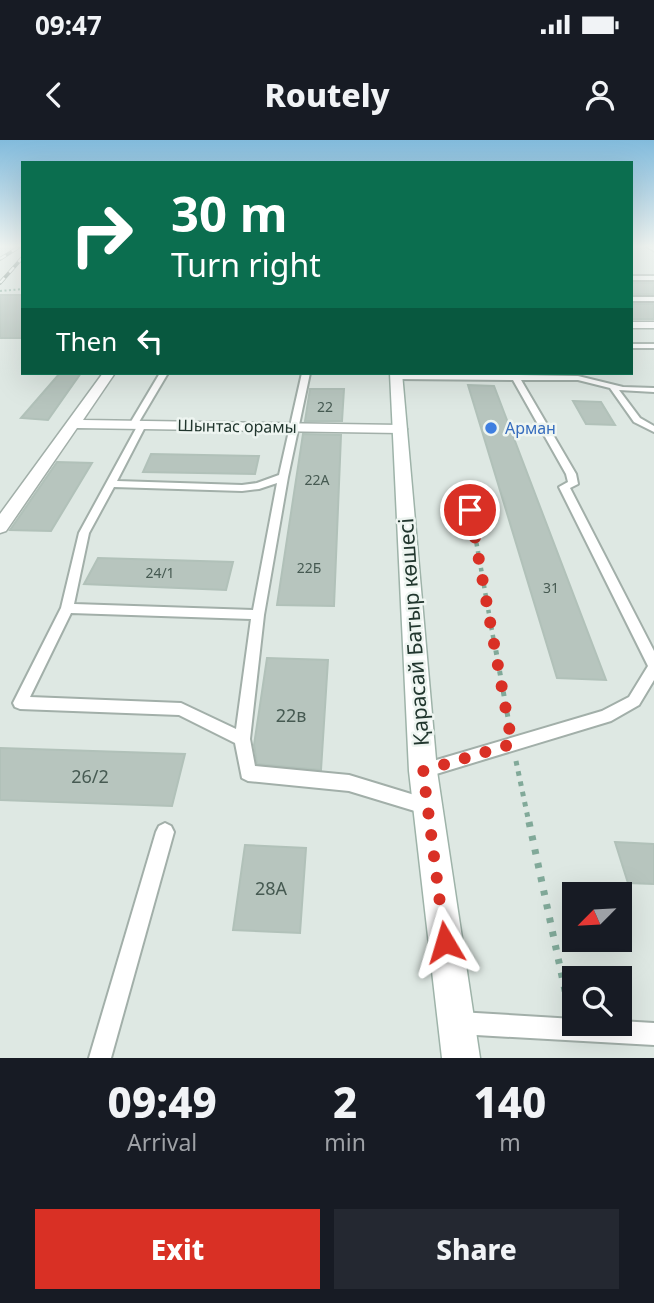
<!DOCTYPE html>
<meta charset="utf-8">
<style>
body{margin:0;font-family:"Noto Sans",sans-serif;background:#242831;color:#f1f3f6;height:100vh;display:flex;flex-direction:column;font-size:26px;white-space:nowrap}
*{box-sizing:border-box;margin:0}
p{font-size:23px;color:#9ea1a6}
.icon{flex:none;width:38px;height:38px;fill:none;stroke:currentColor;stroke-width:2;stroke-linecap:round;stroke-linejoin:round}
.map{position:relative;height:918px;overflow:hidden}
.side{display:flex;flex-direction:column;background:#171b24;flex:1}
.side>*{flex:none}
.top-card{position:absolute;left:21px;top:21px;width:612px;height:214px;border-radius:0px;box-shadow:0 7px 28px #0002;background:#0b6e4f;color:#fff;overflow:hidden}
.needle{width:46px;rotate:246deg}
.buttons{position:absolute;left:562px;top:742px;display:grid;gap:14px}
.buttons a{display:grid;place-items:center;width:70px;height:70px;border-radius:0px;background:#171b24;box-shadow:0 7px 28px #0002;font-size:35px}
.pin{position:absolute;display:grid;place-items:center;width:60px;height:60px;color:#fff;margin:-30px;border:4px solid #fff;border-radius:50%;box-shadow:0 2px 7px #0007}
.me{position:absolute;width:77px;margin:-38px;rotate:353deg;stroke-linejoin:round;filter:drop-shadow(0 0 5px #0008)}
.turn{display:flex;align-items:center;gap:24px;height:147px;padding:0 35px;font-size:32px}
.turn .icon{width:91px;height:91px;stroke-width:2.5}
.turn b{display:block;font-size:49px;line-height:60px}
.then{display:flex;align-items:center;height:66px;padding:0 35px;background:#0003;gap:14px;font-size:26px}
.eta{display:flex;justify-content:space-evenly;align-items:center;height:119px;text-align:center}
.eta b{font-size:42px;font-weight:800;line-height:49px}
.button{display:flex;gap:14px;margin-top:auto;padding:14px 35px}
.button a{flex:1;height:80px;border-radius:0px;background:#d93025;color:#fff;font-size:28px;font-weight:800;line-height:80px;text-align:center}
.button a+a{background:#242831;color:#f1f3f6}
.status{display:flex;justify-content:space-between;align-items:center;height:49px;padding:0 35px;background:#171b24;direction:ltr}
.status svg{height:19px;fill:currentColor}
header{display:flex;justify-content:space-between;align-items:center;height:91px;padding:0 35px;background:#171b24;font-size:32px;font-weight:800}
.map>svg:first-child{display:block}
.building{fill:#b7c5be;stroke:#b1c1b9;stroke-width:2}
.lines{fill:none;stroke-linecap:round;stroke-linejoin:round}
.lane-casing{stroke:#a2afa9;stroke-width:4}
.street-casing{stroke:#a2afa9;stroke-width:3}
.secondary-casing{stroke:#9eb3a9;stroke-width:3}
.path-far4{stroke:#81a999;stroke-width:2;stroke-dasharray:2 2.5;stroke-linecap:butt}
.path-far3{stroke:#81a999;stroke-width:3.5;stroke-dasharray:2.5 3.5;stroke-linecap:butt}
.path-far2{stroke:#81a999;stroke-width:4.5;stroke-dasharray:3.5 5;stroke-linecap:butt}
.path-far1{stroke:#81a999;stroke-width:5;stroke-dasharray:4.5 6;stroke-linecap:butt}
.path{stroke:#81a999;stroke-width:7;stroke-dasharray:5 9;stroke-linecap:butt}
.lane{fill:#fff;fill-rule:evenodd}
.street{fill:#fff;fill-rule:evenodd}
.secondary{fill:#fff;fill-rule:evenodd}
.rail-casing{stroke:#5b726a;stroke-width:3.5}
.rail{stroke:#eef5f1;stroke-width:2.5;stroke-dasharray:7;stroke-linecap:butt}
.route{stroke:#d93025;stroke-width:12;stroke-dasharray:0 21.6}
.shop-dot{fill:#3f7fe0;stroke:#eef5f1;stroke-width:2.5}
.labels{text-anchor:middle;stroke-width:5;stroke-linejoin:round;paint-order:stroke}
.number-label{font-size:14px;fill:#465a52}
.far-street-label{font-size:16px;fill:#21362e;stroke:#eef5f1}
.far-shop-label{font-size:16px;fill:#366cbe;stroke:#eef5f1;text-anchor:start}
.near-number-label{font-size:18px;fill:#465a52}
.near-street-label{font-size:21px;fill:#21362e;stroke:#eef5f1}
</style>
<div class="status"><b>09:47</b><svg viewBox="0 0 49 12"><path d="M0 12V9h3v3zM5 12V6h3v6zM10 12V3h3v9zM15 12V0h3v12zM26 1h20v11H26zM47 4h2v5h-2z"/></svg></div>
<header><svg class="icon" aria-label="back" viewBox="0 0 24 24"><path d="M15 5l-7 7 7 7"/></svg>Routely<svg class="icon" aria-label="person" viewBox="0 0 24 24"><circle cx="12" cy="8" r="4"/><path d="M4 21q1-7 8-7t8 7"/></svg></header>
<div class="map">
<svg width="654" height="918" viewBox="0 0 654 918">
<rect width="100%" height="100%" fill="#dee8e3"/>
<g class="building">
<rect x="632" y="143" width="22" height="11"/>
<rect x="0" y="155" width="23" height="43"/>
<rect x="632" y="164" width="22" height="15"/>
<polygon points="60,233 81,233 48,280 21,278"/>
<polygon points="468,245 494,246 606,540 557,538"/>
<polygon points="310,249 344,249 342,281 305,281"/>
<polygon points="573,261 601,262 615,285 586,284"/>
<polygon points="303,294 341,295 334,466 277,465"/>
<polygon points="151,314 259,316 255,334 143,332"/>
<polygon points="57,322 92,323 51,391 10,390"/>
<polygon points="98,418 233,422 226,450 84,444"/>
<polygon points="267,518 328,520 321,630 257,624 254,605"/>
<polygon points="0,608 185,614 172,666 0,660"/>
<polygon points="615,702 654,704 654,744 628,743"/>
<polygon points="245,705 306,708 300,793 233,790"/>
</g>
<g class="lines">
<defs>
<g id="lane">
<rect x="632" y="136" width="22" height="4"/>
<rect x="632" y="157" width="22" height="4"/>
<rect x="632" y="204" width="22" height="4"/>
<polygon points="160,233 168,233 136,287 130,287 129,285"/>
<path d="M302,233H310L288,337L264,475L250,599L255,626L349,635L434,661L436,667L434,673L428,675L349,651L248,641L242,638L235,603L179,575L20,569L15,567L13,563L61,468L79,393L139,283L146,285L117,341L242,345L257,343L279,335ZM277,343L253,470L74,464L89,393L114,347L242,351L259,349ZM71,473L251,479L236,589L181,563L30,557Z"/>
<polygon points="509,233 517,233 518,235 578,236 623,247 654,248 654,252 619,250 640,278 654,286 654,292 634,282 610,248 578,240 521,240 576,334 578,344 570,348 654,511 654,540 639,565 611,581 423,638 417,636 415,631 417,626 423,624 602,571 629,557 648,526 559,347 568,342 566,334 513,240 397,239 393,237 397,235 511,235"/>
<polygon points="165,683 171,686 174,692 111,918 89,918 156,692 159,686"/>
<polygon points="459,872 574,879 574,884 620,884 620,881 654,883 654,905 459,894 451,891 448,883 451,875"/>
</g>
<g id="street">
<polygon points="647,107 654,107 654,111"/>
<rect x="632" y="182" width="22" height="6"/>
<polygon points="103,233 115,233 83,280 400,285 407,289 400,293 77,288 6,391 0,393 0,374"/>
</g>
<polygon id="secondary" points="390,233 402,233 437,631 480,918 442,918 409,631"/>
</defs>
<use href="#lane" class="lane-casing"/>
<use href="#street" class="street-casing"/>
<use href="#secondary" class="secondary-casing"/>
<polyline class="path-far4" points="0,151 23,149"/>
<polyline class="path-far3" points="466,344 469,363"/>
<polyline class="path-far2" points="469,361 494,502"/>
<g class="path-far1">
<polyline points="494,500 510,589"/>
<polyline points="516,621 529,683"/>
</g>
<polyline class="path" points="529,682 569,869"/>
<use href="#lane" class="lane"/>
<use href="#street" class="street"/>
<use href="#secondary" class="secondary"/>
<defs>
<g id="rail">
<polyline points="0,119 19,107"/>
<polyline points="0,143 23,117"/>
</g>
</defs>
<use href="#rail" class="rail-casing"/>
<use href="#rail" class="rail"/>
</g>
<linearGradient id="sky" x2="0" y2="1"><stop stop-color="#82bbdc"/><stop offset="0.45" stop-color="#f0f5f2"/><stop offset="1" stop-color="#f0f5f2" stop-opacity="0"/></linearGradient>
<rect width="654" height="236" fill="url(#sky)"/>
<g class="lines">
<polyline class="route" points="445,802 423,631 512,604 470,370"/>
</g>
<circle class="shop-dot" cx="491" cy="288" r="7"/>
<g class="labels">
<g class="number-label">
<text x="325" y="272">22</text>
<text x="317" y="345">22А</text>
<text x="309" y="433">22Б</text>
<text x="160" y="438">24/1</text>
<text x="551" y="453">31</text>
</g>
<g class="far-street-label">
<text transform="translate(237 286) rotate(1)" y="6">Шынтас орамы</text>
</g>
<g class="far-shop-label">
<text x="505" y="294">Арман</text>
</g>
<g class="near-number-label">
<text x="291" y="582">22в</text>
<text x="90" y="643">26/2</text>
<text x="271" y="755">28А</text>
</g>
<g class="near-street-label">
<text transform="translate(414 492) rotate(-94)" y="7">Қарасай Батыр көшесі</text>
</g>
</g>
</svg>
<div class="buttons">
<a><svg class="needle" viewBox="-14 -14 28 28"><path d="M0-13l5 13h-10z" fill="#e53935"/><path d="M0 13l5-13h-10z" fill="#9ea1a6"/></svg></a>
<a><svg class="icon" aria-label="search" viewBox="0 0 24 24"><circle cx="10" cy="10" r="6"/><path d="M15 15l6 6"/></svg></a>
</div>
<div class="pin" style="left:470px;top:370px;background:#d93025"><svg class="icon" aria-label="arrive" viewBox="0 0 24 24"><path d="M6 21V4h12l-3 4 3 4H6"/></svg></div>
<svg class="me" style="left:445px;top:802px" viewBox="-20 -20 40 40"><path d="M0-17L14 15 0 8-14 15z" fill="#d93025" stroke="#fff" stroke-width="4"/></svg>
<div class="top-card">
<div class="turn"><svg class="icon" aria-label="right" viewBox="0 0 24 24"><path d="M7 20v-9h11M14 6l5 5-5 5"/></svg><div><b>30 m</b>Turn right</div></div>
<div class="then">Then<svg class="icon" aria-label="left" viewBox="0 0 24 24"><path d="M17 20v-9H6M10 6l-5 5 5 5"/></svg></div>
</div>
</div>
<section class="side">
<div class="eta">
<div><b>09:49</b><p>Arrival</p></div>
<div><b>2</b><p>min</p></div>
<div><b>140</b><p>m</p></div>
</div>
<div class="button"><a>Exit</a><a>Share</a></div>
</section>
